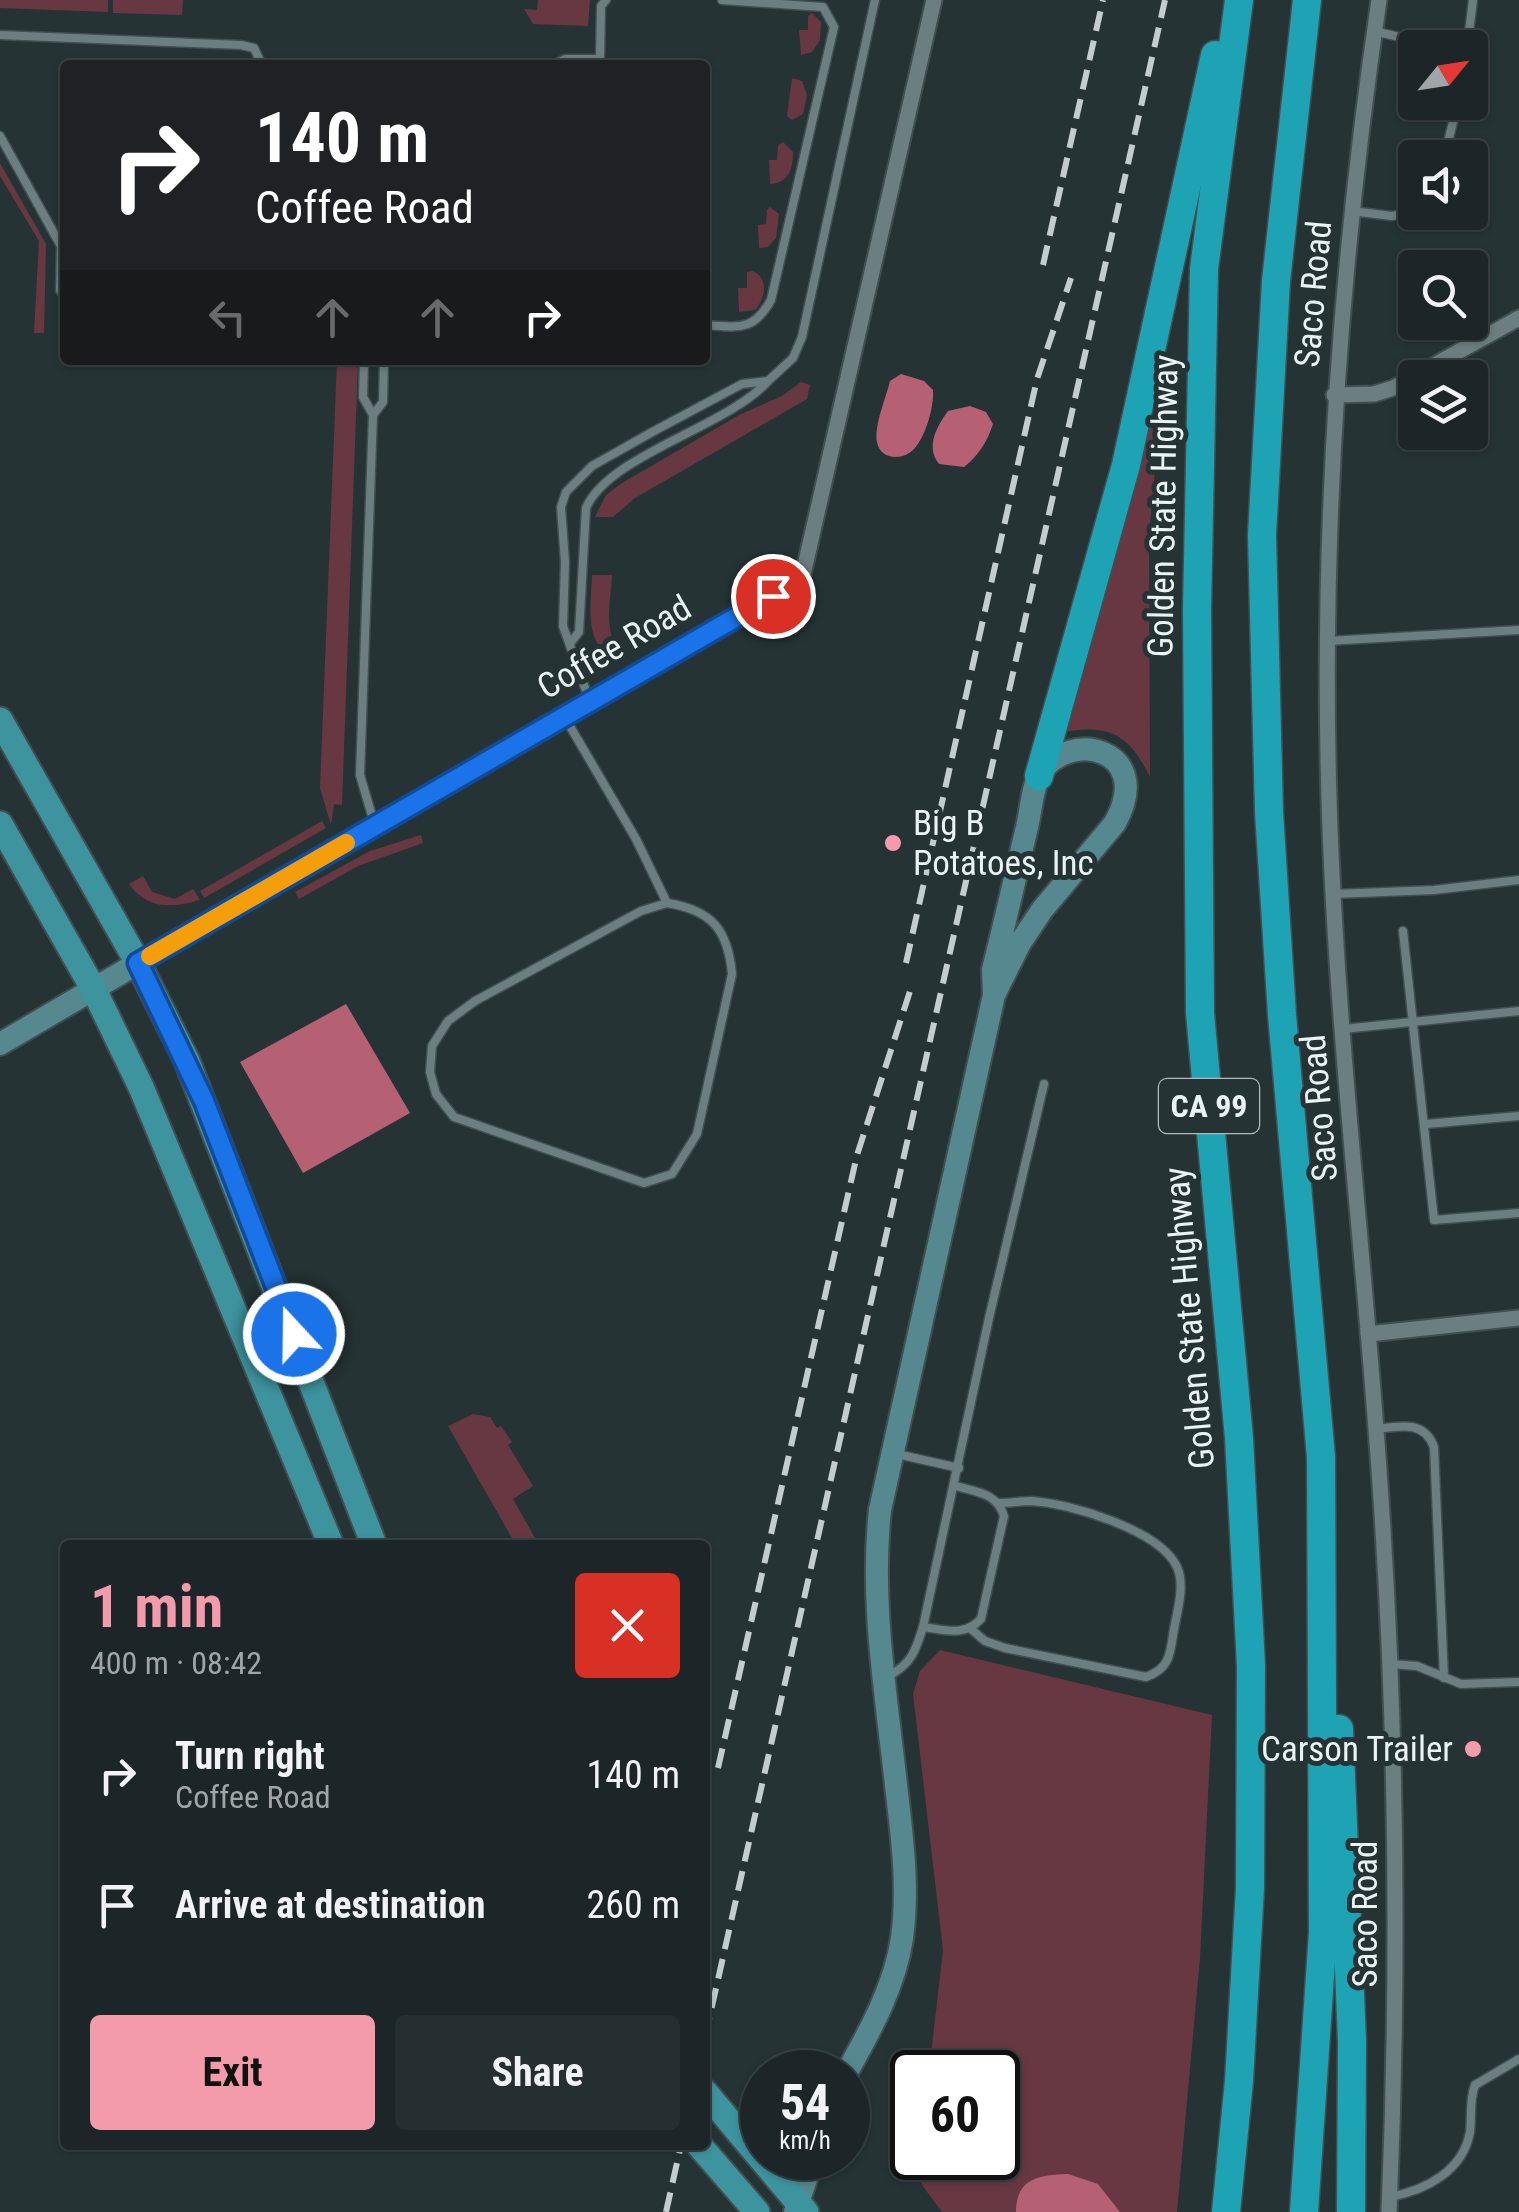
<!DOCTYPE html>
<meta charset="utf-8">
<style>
body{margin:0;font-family:"Roboto Condensed",sans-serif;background:#252e30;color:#f1f3f6;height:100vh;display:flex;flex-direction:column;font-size:38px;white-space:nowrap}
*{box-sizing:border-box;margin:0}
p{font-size:32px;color:#a0a5a8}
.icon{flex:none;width:55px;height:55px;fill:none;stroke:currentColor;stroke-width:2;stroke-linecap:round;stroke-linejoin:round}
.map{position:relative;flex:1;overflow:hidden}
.panel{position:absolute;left:60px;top:1540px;width:650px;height:610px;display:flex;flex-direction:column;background:#1c2628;border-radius:10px;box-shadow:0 2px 8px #0004,0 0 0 2px #3a4345}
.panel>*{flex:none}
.banner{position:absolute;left:60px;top:60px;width:650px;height:305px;border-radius:10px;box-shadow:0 2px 8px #0004,0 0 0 2px #3a4345;background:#202124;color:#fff;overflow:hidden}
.needle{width:65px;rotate:60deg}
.fabs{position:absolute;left:1398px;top:30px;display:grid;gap:20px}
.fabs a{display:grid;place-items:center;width:90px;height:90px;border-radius:10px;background:#1c2628;box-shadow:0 2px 8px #0004,0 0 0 2px #3a4345;font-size:50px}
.speed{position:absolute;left:740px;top:2050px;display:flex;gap:20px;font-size:50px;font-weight:700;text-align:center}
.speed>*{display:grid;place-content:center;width:130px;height:130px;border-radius:50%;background:#1c2628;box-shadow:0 2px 8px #0004,0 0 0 2px #3a4345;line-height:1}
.speed small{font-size:25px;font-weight:400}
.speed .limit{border:5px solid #111;border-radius:15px;background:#fff;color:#111}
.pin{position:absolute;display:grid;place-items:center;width:85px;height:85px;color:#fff;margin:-42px;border:5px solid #fff;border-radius:50%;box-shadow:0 2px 10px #0007}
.me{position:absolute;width:110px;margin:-55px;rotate:339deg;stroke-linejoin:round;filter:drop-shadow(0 0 8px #0008)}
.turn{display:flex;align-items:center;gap:35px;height:210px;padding:0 30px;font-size:45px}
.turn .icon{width:130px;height:130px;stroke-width:2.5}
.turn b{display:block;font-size:70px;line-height:85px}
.lanes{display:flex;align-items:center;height:95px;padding:0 30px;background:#0003;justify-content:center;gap:50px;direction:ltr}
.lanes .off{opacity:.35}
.round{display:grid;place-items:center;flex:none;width:105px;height:105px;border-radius:10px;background:#252e30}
.head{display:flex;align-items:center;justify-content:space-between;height:170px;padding:0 30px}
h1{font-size:60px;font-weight:700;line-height:75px;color:#f39aab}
.primary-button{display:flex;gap:20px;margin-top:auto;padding:20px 30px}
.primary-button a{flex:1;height:115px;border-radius:10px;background:#f39aab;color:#111;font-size:40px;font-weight:700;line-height:115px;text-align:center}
.primary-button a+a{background:#252e30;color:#f1f3f6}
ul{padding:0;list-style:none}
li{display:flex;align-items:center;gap:30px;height:130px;padding:0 30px}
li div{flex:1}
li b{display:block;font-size:38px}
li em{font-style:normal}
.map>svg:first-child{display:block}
.green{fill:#673842}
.water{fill:#b66173}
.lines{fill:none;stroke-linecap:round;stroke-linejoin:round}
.service-casing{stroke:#424f51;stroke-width:11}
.minor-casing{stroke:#424f51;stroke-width:19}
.secondary-casing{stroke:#424f51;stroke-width:26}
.primary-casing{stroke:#424f51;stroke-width:29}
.motorway-casing{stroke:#424f51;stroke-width:31}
.service{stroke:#6d7e80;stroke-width:8}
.minor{stroke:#6d7e80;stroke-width:15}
.secondary{stroke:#55898f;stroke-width:22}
.primary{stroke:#3d949f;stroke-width:25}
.motorway{stroke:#1da3b3;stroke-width:28}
.rail{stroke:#c3cdce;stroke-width:6;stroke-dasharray:20 10;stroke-linecap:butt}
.route-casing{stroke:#114b97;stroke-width:25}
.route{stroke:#1a73e8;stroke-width:18}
.slow{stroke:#f59e0b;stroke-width:18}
.poi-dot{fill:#f39aab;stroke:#253335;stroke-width:4}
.labels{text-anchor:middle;stroke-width:10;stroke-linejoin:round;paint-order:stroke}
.shield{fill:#253335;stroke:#b0babb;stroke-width:2.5}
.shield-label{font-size:32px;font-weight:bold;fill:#ebf4f5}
.street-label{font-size:35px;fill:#ebf4f5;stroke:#253335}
.poi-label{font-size:35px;fill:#ebf4f5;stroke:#253335;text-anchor:start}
</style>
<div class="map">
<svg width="1519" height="2212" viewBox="0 0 1519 2212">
<rect width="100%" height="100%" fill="#253335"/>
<g class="green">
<polygon points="0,0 108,0 108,12 0,8"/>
<polygon points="113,0 183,0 182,15 113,13"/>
<polygon points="538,0 590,0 588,26 533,24 524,9 537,10"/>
<polygon points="812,13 821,22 820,40 812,52 801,55 799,30 808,30 808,16"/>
<polygon points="792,78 802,81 807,95 803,114 792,120 787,116"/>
<path d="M783,142L793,152C793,169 789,183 770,184L769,160H777L778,145Z"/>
<polygon points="0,163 46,244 44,333 34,333 39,241 0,176"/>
<polygon points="770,207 779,214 776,238 768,247 759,248 758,225 766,224 767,210"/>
<path d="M752,271C769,277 766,298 755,310L739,312L738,288H747V272Z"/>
<polygon points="337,360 358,360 342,805 334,804 331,825 320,788"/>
<path d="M1159,374L1164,378L1149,534L1150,777C1129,734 1110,724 1062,732L1133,494Z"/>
<polygon points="801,382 810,385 807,399 635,498 613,517 595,517 606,495 622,483 741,414 782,396"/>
<path d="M592,575H612C611,600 601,639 625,654L624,662C582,650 591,610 592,575Z"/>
<polygon points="322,821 326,828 204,898 200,891"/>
<polygon points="421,835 423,843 358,866 299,899 295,892 370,851"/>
<path d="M143,876L152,892L175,899L193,889L200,900C172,908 148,910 129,884Z"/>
<polygon points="473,1414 490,1417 497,1428 501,1426 512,1442 508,1445 533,1486 513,1499 539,1545 516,1545 448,1426"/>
<polygon points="940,1650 1212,1715 1200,1958 1177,2212 942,2212 922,2185 915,2158 998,2158 998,2072 929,2072 943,1950 913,1694 920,1671"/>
</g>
<g class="water">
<path d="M901,374L924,381L933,390C934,407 926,436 914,449C903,461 880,460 877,442C874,425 886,398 890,381Z"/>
<path d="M970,406L986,412L993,424C987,442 979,455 964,467L939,464C925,447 937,426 948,411Z"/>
<polygon points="346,1004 410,1113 303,1173 240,1062"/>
<path d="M1068,2174L1098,2184L1120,2212H1016C1016,2178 1039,2175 1068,2174Z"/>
</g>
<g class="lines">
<defs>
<g id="service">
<polyline points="1374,31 1425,43"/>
<polyline points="0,35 241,45 254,48 262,65"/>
<polyline points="1467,48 1473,0"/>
<polyline points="553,65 565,59 600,59 601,6 606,0"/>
<polyline points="0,136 61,246 60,290 65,297"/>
<polyline points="1444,158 1458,102"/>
<polyline points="1351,211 1392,216 1415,211"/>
<path d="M705,325C739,327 753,332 771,300L834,27L823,7L722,0"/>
<polyline points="364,360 363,397 373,415 360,775 375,826"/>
<polyline points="768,381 793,358 802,337 875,0"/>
<polyline points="373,415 383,402 384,360"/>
<polyline points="1327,641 1519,630"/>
<path d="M571,642L579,632L586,508C609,455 727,427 768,381L742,384L654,431L592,466L566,492L561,507L565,562L563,626L590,702"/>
<polyline points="564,716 636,839 667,903"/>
<polyline points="1334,894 1434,890 1519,880"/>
<path d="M667,903C712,910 728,930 732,974L697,1134L672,1174L644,1183L454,1117L436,1094L430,1072L432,1046L448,1021L475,1001L641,911Z"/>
<polyline points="1403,931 1434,1220 1519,1213"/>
<polyline points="1343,1029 1519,1011"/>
<polyline points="1426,1124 1519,1116"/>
<path d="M1376,1429C1400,1426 1424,1420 1434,1447L1444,1678"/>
<polyline points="897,1454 959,1468"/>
<path d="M923,1627C946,1630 964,1637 981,1619L1004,1516C997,1493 977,1492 956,1486"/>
<path d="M971,1629L985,1641L1005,1648L1146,1677C1168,1669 1170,1657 1173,1635C1176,1614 1186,1587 1177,1567C1160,1530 1069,1503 1031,1501C1021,1501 1010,1503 1000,1503"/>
<polyline points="1390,1664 1417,1666 1461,1684 1519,1682"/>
<path d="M888,1676C911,1665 916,1650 923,1627L989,1318L1044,1084"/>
<path d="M1390,2197C1426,2190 1463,2171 1470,2132C1472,2116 1469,2101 1475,2085L1519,2059"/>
</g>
<g id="minor">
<path d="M1379,0C1340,265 1321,531 1329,799C1336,1033 1366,1266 1381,1499C1397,1737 1399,1974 1389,2212"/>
<polyline points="1334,395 1374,394 1393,388 1519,318"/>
<polyline points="138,963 802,579 934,0"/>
<polyline points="1368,1334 1519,1318"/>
</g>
<g id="secondary">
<polyline points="0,1044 138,963"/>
<path d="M847,2072C870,2031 895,1986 902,1938C909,1887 902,1836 896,1785C886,1693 870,1602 880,1510L994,995L993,970C1005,922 1016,874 1027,827C1031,811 1032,788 1040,774C1068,728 1156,748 1115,823L1042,910L1020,943L994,995"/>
<polyline points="795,2212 813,2158"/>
</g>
<g id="primary">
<polyline points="0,720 138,963 187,1061 374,1545"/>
<polyline points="0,824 94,990 141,1087 331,1545"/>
<polyline points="705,2092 806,2212"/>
<polyline points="699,2145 757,2212"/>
</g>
<g id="motorway">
<polyline points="1039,776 1126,465 1215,55"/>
<polyline points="1339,1729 1352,2041 1351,2212"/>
<polyline points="1226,2212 1239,2081 1250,1888 1251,1666 1239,1438 1200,1013 1197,610 1204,269 1239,0"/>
<polyline points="1304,2212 1323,1932 1321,1457 1282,1015 1269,812 1262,535 1276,281 1307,0"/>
</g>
</defs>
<use href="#service" class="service-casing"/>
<use href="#minor" class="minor-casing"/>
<use href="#secondary" class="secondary-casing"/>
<use href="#primary" class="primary-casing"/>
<use href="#motorway" class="motorway-casing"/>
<use href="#service" class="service"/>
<use href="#minor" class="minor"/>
<use href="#secondary" class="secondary"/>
<use href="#primary" class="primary"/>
<use href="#motorway" class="motorway"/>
<g class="rail">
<polyline points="1043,265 1103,0"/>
<polyline points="906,963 1037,379 1071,278"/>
<polyline points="718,1768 857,1155 912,985"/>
<polyline points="705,2037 1165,0"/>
<polyline points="666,2212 681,2145"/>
</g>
</g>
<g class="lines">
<defs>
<polyline id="route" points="294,1334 204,1101 138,963 773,596"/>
</defs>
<use href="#route" class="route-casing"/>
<use href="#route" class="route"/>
<polyline class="slow" points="150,956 346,843"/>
</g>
<g class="poi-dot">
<circle cx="893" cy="843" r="10"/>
<circle cx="1473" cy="1749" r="10"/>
</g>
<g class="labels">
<rect class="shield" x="1159" y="1079" width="100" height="54" rx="8"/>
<g class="shield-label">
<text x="1209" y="1117">CA 99</text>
</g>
<g class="street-label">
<text transform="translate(1313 294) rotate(-85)" y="12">Saco Road</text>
<text transform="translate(1163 506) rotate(-89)" y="12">Golden State Highway</text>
<text transform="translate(614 647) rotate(-30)" y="12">Coffee Road</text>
<text transform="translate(1319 1108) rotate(-95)" y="12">Saco Road</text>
<text transform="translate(1189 1318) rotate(-95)" y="12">Golden State Highway</text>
<text transform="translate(1365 1914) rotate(-90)" y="12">Saco Road</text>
</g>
<g class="poi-label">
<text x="913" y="835">Big B<tspan x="913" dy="40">Potatoes, Inc</tspan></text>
<text x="1453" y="1761" text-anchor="end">Carson Trailer</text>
</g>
</g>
</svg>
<div class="fabs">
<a><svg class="needle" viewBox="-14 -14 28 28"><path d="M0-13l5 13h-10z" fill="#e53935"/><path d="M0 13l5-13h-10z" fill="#a0a5a8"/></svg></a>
<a><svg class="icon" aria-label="sound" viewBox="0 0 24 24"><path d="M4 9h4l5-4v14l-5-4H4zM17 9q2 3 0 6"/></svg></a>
<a><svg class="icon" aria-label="search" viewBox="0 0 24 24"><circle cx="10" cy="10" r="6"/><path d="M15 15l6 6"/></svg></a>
<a><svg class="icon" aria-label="layers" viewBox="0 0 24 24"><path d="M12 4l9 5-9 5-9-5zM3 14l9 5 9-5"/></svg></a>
</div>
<div class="speed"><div>54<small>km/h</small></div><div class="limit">60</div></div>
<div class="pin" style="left:773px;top:596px;background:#d93025"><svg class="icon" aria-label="arrive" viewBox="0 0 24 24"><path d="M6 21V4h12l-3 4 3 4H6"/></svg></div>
<svg class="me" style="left:294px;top:1334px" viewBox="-20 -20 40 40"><circle r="17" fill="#1a73e8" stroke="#fff" stroke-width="3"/><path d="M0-11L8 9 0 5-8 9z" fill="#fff"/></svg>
<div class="banner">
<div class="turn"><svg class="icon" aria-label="right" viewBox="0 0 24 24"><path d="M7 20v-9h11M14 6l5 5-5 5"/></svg><div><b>140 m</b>Coffee Road</div></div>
<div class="lanes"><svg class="icon off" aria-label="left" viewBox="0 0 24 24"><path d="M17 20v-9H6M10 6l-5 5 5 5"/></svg><svg class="icon off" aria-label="ahead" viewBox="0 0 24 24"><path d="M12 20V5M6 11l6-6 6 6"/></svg><svg class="icon off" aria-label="ahead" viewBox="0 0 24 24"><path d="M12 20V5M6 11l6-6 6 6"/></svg><svg class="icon" aria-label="right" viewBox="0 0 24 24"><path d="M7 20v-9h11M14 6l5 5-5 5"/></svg></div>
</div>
<section class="panel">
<div class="head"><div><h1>1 min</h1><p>400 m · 08:42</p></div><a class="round" style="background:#d93025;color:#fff"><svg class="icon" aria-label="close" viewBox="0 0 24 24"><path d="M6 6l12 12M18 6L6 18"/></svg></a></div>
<ul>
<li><svg class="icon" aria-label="right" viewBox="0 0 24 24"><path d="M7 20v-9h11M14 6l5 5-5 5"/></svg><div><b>Turn right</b><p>Coffee Road</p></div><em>140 m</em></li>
<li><svg class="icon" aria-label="arrive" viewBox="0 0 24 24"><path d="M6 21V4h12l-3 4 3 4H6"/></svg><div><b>Arrive at destination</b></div><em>260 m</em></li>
</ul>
<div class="primary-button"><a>Exit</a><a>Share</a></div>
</section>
</div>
